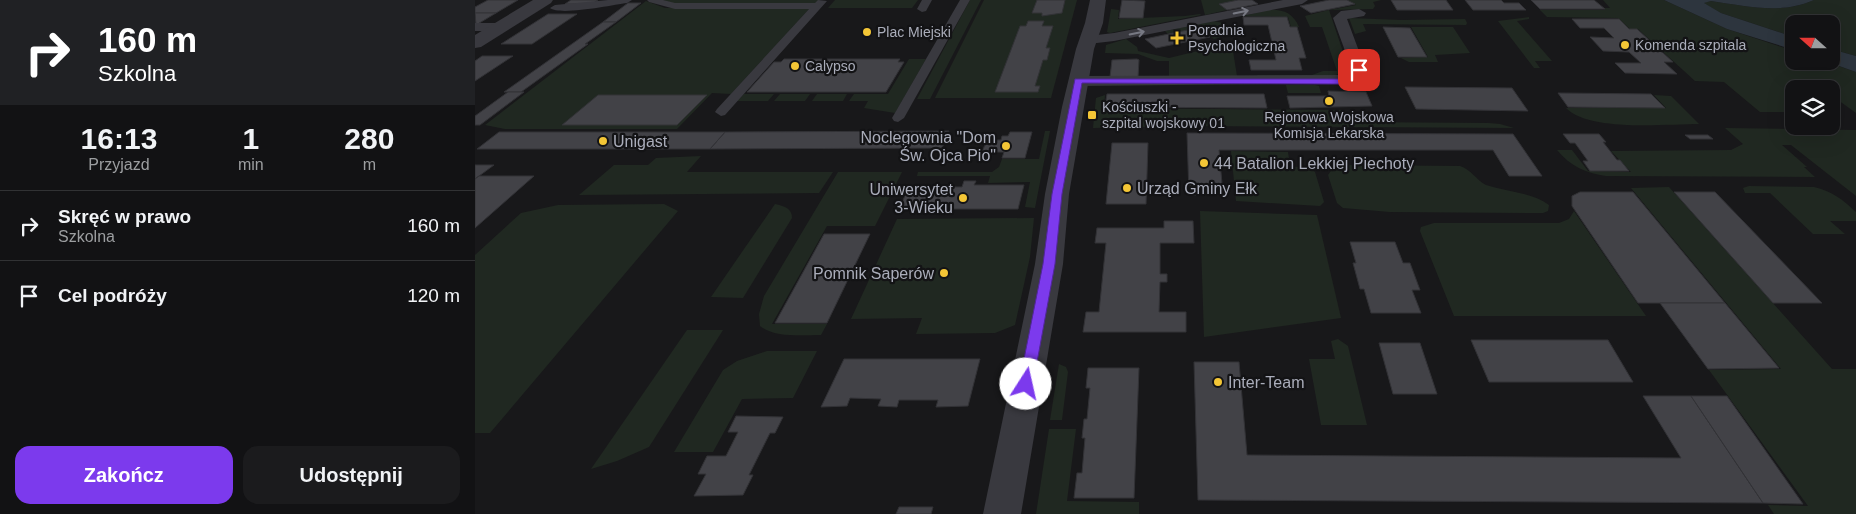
<!DOCTYPE html>
<html lang="pl">
<meta charset="utf-8">
<style>
body{margin:0;font-family:Arial,sans-serif;background:#1b1b1d;color:#f1f3f6;height:100vh;display:flex;flex-direction:column;font-size:19px;white-space:nowrap}
*{box-sizing:border-box;margin:0}
p{font-size:16px;color:#9c9ea0}
.icon{flex:none;width:28px;height:28px;fill:none;stroke:currentColor;stroke-width:2;stroke-linecap:round;stroke-linejoin:round}
.map{position:relative;flex:1;overflow:hidden}
.drawer{display:flex;flex-direction:column;background:#121214;width:475px}
.drawer>*{flex:none}
.top-card{background:#202124;color:#fff;overflow:hidden}
.needle{width:32px;rotate:291deg}
.controls{position:absolute;left:1310px;top:15px;display:grid;gap:10px}
.controls a{display:grid;place-items:center;width:55px;height:55px;border-radius:10px;background:#121214;box-shadow:0 5px 20px #0002,0 0 0 1px #313234;font-size:25px}
.pin{position:absolute;display:grid;place-items:center;width:42px;height:42px;color:#fff;margin:-21px;border-radius:10px;box-shadow:0 2px 8px #0006}
.me{position:absolute;width:55px;margin:-28px;rotate:10deg;stroke-linejoin:round;filter:drop-shadow(0 0 4px #0008)}
.turn{display:flex;align-items:center;gap:18px;height:105px;padding:0 15px;font-size:22px}
.turn .icon{width:65px;height:65px;stroke-width:2.5}
.turn b{display:block;font-size:35px;line-height:42px}
.eta{display:flex;justify-content:space-evenly;align-items:center;height:85px;text-align:center}
.eta b{font-size:30px;font-weight:600;line-height:35px}
.button{display:flex;gap:10px;margin-top:auto;padding:10px 15px}
.button a{flex:1;height:58px;border-radius:15px;background:#7c3aed;color:#fff;font-size:20px;font-weight:600;line-height:58px;text-align:center}
.button a+a{background:#1b1b1d;color:#f1f3f6}
ul{padding:0;list-style:none}
li{display:flex;align-items:center;gap:15px;height:70px;padding:0 15px;border-top:1px solid #313234}
li div{flex:1}
li b{display:block;font-size:19px}
li em{font-style:normal}
main{display:flex;flex:1;min-height:0}
.map>svg:first-child{display:block}
.green{fill:#202821}
.water{fill:#2d353e}
.building{fill:#424247;stroke:#323236}
.lines{fill:none;stroke-linecap:round;stroke-linejoin:round}
.pedestrian{fill:#39393f;fill-rule:evenodd}
.minor{fill:#39393f;fill-rule:evenodd}
.tertiary{fill:#39393f;fill-rule:evenodd}
.oneway{stroke:#777983}
.route{fill:#7c3aed;stroke:#51269a}
.poi-dot{fill:#f4c636;stroke:#131315;stroke-width:2}
.labels{text-anchor:middle;stroke-width:4.5;stroke-linejoin:round;paint-order:stroke}
.far-poi-label{font-size:14px;fill:#aaadba;stroke:#131315;text-anchor:start}
.poi-label{font-size:16px;fill:#aaadba;stroke:#131315;text-anchor:start}
</style>
<main>
<section class="drawer">
<div class="top-card">
<div class="turn"><svg class="icon" aria-label="right" viewBox="0 0 24 24"><path d="M7 20v-9h11M14 6l5 5-5 5"/></svg><div><b>160 m</b>Szkolna</div></div>
</div>
<div class="eta">
<div><b>16:13</b><p>Przyjazd</p></div>
<div><b>1</b><p>min</p></div>
<div><b>280</b><p>m</p></div>
</div>
<ul>
<li><svg class="icon" aria-label="right" viewBox="0 0 24 24"><path d="M7 20v-9h11M14 6l5 5-5 5"/></svg><div><b>Skręć w prawo</b><p>Szkolna</p></div><em>160 m</em></li>
<li><svg class="icon" aria-label="arrive" viewBox="0 0 24 24"><path d="M6 21V4h12l-3 4 3 4H6"/></svg><div><b>Cel podróży</b></div><em>120 m</em></li>
</ul>
<div class="button"><a>Zakończ</a><a>Udostępnij</a></div>
</section>
<div class="map">
<svg width="1381" height="514" viewBox="0 0 1381 514">
<rect width="100%" height="100%" fill="#18181a"/>
<g class="green">
<polygon points="188,0 345,0 341,4 197,3"/>
<polygon points="360,0 443,0 437,8 353,8"/>
<polygon points="495,0 506,0 455,99 442,99"/>
<polygon points="509,0 602,0 576,98 460,98"/>
<polygon points="726,0 763,0 744,4 752,10 730,15"/>
<polygon points="873,0 906,0 898,2 900,6 898,9 855,10 881,5"/>
<polygon points="1128,0 1189,0 1252,29 1319,51 1319,61 1349,61 1381,72 1381,113 1356,95 1356,89 1314,89 1319,94 1319,112 1285,112 1249,82 1220,81 1163,29 1155,29 1143,18 1072,17 1065,10 1130,10 1129,8 1135,8"/>
<path d="M1339,0H1381V56L1356,49V24H1319V37L1246,13L1228,3L1236,1C1272,6 1305,15 1339,0Z"/>
<polygon points="171,1 190,8 335,8 256,94 237,93 202,129 30,129 10,125"/>
<polygon points="636,9 644,10 643,19 710,16 725,14 726,15 635,33 632,32"/>
<path d="M793,10C808,9 818,13 824,27H816L813,17L768,16Z"/>
<polygon points="854,10 873,67 872,71 858,76 783,77 782,75 837,75 848,71 862,71 847,27 835,27 830,16"/>
<polygon points="1054,17 1054,19 1042,21 1077,61 1060,61 1065,68 1059,68 1023,21"/>
<polygon points="874,18 927,20 990,19 992,23 991,25 888,24 891,31 880,34"/>
<polygon points="739,21 752,24 753,35 739,39 722,28 693,34 690,31"/>
<polygon points="936,27 978,27 995,53 960,55 963,62 934,62 926,58 953,57"/>
<polygon points="651,39 662,47 663,51 694,58 752,44 757,45 762,76 694,76 694,61 682,61 663,54 630,53 631,45"/>
<polygon points="434,59 451,59 420,113 389,108 393,101 374,101 379,94 413,94"/>
<polygon points="811,85 840,85 844,86 846,93 813,93"/>
<polygon points="269,94 299,94 293,101 262,101"/>
<polygon points="305,94 335,94 330,101 299,101"/>
<polygon points="342,94 372,94 368,101 337,101"/>
<polygon points="630,95 629,108 870,110 874,122 1013,123 1025,124 1039,128 712,126 618,128 621,98"/>
<path d="M1179,95L1196,96L1224,124C1189,124 1115,132 1091,108H1191Z"/>
<path d="M1250,128L1381,130V196L1316,145H1307L1332,167H1329L1340,177L1131,176C1111,173 1095,166 1082,150H1097L1113,171L1156,172L1136,151L1256,150L1268,144Z"/>
<polygon points="570,131 575,131 560,208 550,207 555,182 513,183 515,176 442,176 443,172 517,172 524,167 527,159 564,159"/>
<polygon points="756,151 813,152 815,166 832,168 840,172 849,202 845,206 761,201"/>
<polygon points="226,156 212,172 358,172 344,193 104,195 139,165 173,165 181,158"/>
<path d="M868,165L985,166C997,170 1001,180 1011,185C1032,192 1056,192 1074,205L1073,211L1068,213L915,212L868,208L862,203L853,175L858,168Z"/>
<path d="M363,172H427L400,226H352L297,324H352L346,335C327,335 300,338 285,326L284,314L289,296Z"/>
<path d="M1274,186L1339,187C1357,191 1368,200 1381,212V221H1355L1370,234H1338L1295,193H1270L1268,188Z"/>
<polygon points="1194,187 1357,369 1381,369 1381,514 1299,514 1293,505 1333,506 1234,370 1306,369 1156,188"/>
<polygon points="189,204 203,211 15,433 0,433 0,255 46,213 83,205"/>
<path d="M300,204C309,206 317,208 317,218L268,298L236,297Z"/>
<polygon points="725,211 842,215 866,318 729,337"/>
<polygon points="1099,211 1171,316 979,316 945,231 946,227 959,223 1084,223 1094,219"/>
<polygon points="559,218 555,257 540,325 520,333 441,334 447,318 376,319 422,219"/>
<polygon points="212,330 248,330 174,447 142,461 116,469"/>
<polygon points="863,339 873,346 892,425 846,425 834,359 860,359 856,341"/>
<polygon points="292,351 342,351 318,398 267,399 238,452 199,452 248,370 262,361"/>
<polygon points="584,364 591,367 593,372 587,420 575,420"/>
<polygon points="574,429 601,429 592,501 664,502 664,514 561,514"/>
</g>
<g class="water">
<path d="M1189,0H1339C1305,15 1272,6 1236,1L1229,3L1246,13L1319,37V50L1252,29Z"/>
<polygon points="1356,49 1381,56 1381,72 1350,61 1356,61"/>
</g>
<g class="building">
<polygon points="13,0 43,0 21,13 0,13 0,7"/>
<polygon points="96,0 123,0 117,4 90,4"/>
<polygon points="562,0 590,0 587,13 567,16 567,13 557,13"/>
<polygon points="647,0 670,1 668,18 644,18"/>
<polygon points="763,0 777,0 783,4 752,10 744,4"/>
<polygon points="872,0 880,4 836,13 825,6 854,0"/>
<polygon points="916,0 971,0 978,10 922,10"/>
<polygon points="990,0 1026,0 1029,3 1044,3 1051,10 998,10"/>
<polygon points="1056,0 1119,0 1130,9 1065,9"/>
<polygon points="153,3 166,3 141,22 128,22"/>
<polygon points="0,13 21,13 1,25"/>
<polygon points="73,14 102,14 57,44 26,44"/>
<polygon points="768,17 812,17 815,27 822,27 831,58 824,58 827,70 776,70 774,60 801,60 793,25 769,25"/>
<polygon points="1097,19 1144,19 1154,29 1162,29 1198,62 1189,62 1202,74 1150,73 1140,63 1166,63 1154,52 1128,51 1115,37 1139,38 1129,28 1105,28"/>
<polygon points="553,21 569,21 567,26 578,26 571,48 575,48 572,60 568,60 560,86 565,86 563,92 520,92 545,26 551,26"/>
<polygon points="128,22 141,22 110,44 113,44 46,92 29,92"/>
<polygon points="908,27 935,28 952,57 923,57"/>
<polygon points="722,28 735,37 681,48 670,39"/>
<polygon points="7,56 38,56 0,81 0,61"/>
<polygon points="309,59 425,59 423,62 429,62 411,92 272,92 299,62 306,62"/>
<polygon points="662,59 664,60 663,77 635,77 637,60"/>
<polygon points="930,87 1037,88 1053,111 941,109"/>
<polygon points="853,91 891,92 897,106 815,108 812,96 854,96"/>
<polygon points="33,92 49,92 5,125 0,125 0,116"/>
<polygon points="1083,93 1176,94 1190,108 1093,107"/>
<polygon points="632,94 789,94 792,108 630,107"/>
<polygon points="123,95 232,95 202,125 87,125"/>
<polygon points="474,131 467,148 235,149 250,132"/>
<polygon points="24,132 250,132 235,149 2,149"/>
<polygon points="535,132 557,132 550,158 527,158 529,152 507,152 512,140 526,140 527,136 533,136"/>
<polygon points="712,133 1038,134 1067,176 1034,176 1018,150 744,150 748,195 714,195"/>
<polygon points="1088,134 1124,134 1131,142 1128,142 1142,160 1145,160 1154,171 1115,171 1108,161 1113,161 1100,143 1095,143"/>
<polygon points="1210,135 1233,135 1238,139 1215,139"/>
<polygon points="637,143 673,143 671,204 631,204"/>
<polygon points="0,165 19,165 0,179"/>
<polygon points="4,176 59,176 0,228 0,179"/>
<polygon points="489,181 501,181 499,185 549,185 543,209 424,209 434,187 487,187"/>
<polygon points="1105,192 1158,192 1250,303 1163,303 1097,206 1097,196"/>
<polygon points="1199,192 1240,192 1347,303 1298,303"/>
<polygon points="689,221 718,221 719,243 685,243 685,274 692,274 692,282 685,282 684,312 711,312 711,332 608,332 611,312 624,312 631,243 620,243 622,228 689,228"/>
<polygon points="349,234 395,234 352,323 300,323"/>
<polygon points="875,242 920,242 928,263 935,263 945,290 937,290 946,313 896,313 889,289 885,289 878,263 881,263"/>
<polygon points="1185,303 1250,303 1304,368 1233,369"/>
<polygon points="996,340 1133,340 1158,382 1014,382"/>
<polygon points="904,343 945,343 962,394 918,394"/>
<polygon points="369,359 505,359 493,406 461,407 463,400 424,400 422,407 403,406 406,399 375,398 372,406 346,407"/>
<polygon points="719,362 764,362 772,455 1206,458 1168,396 1216,396 1288,503 723,500"/>
<polygon points="613,368 664,368 659,498 599,498 602,473 607,473 610,438 607,438 609,419 612,419 615,388 611,388"/>
<polygon points="1216,396 1252,396 1328,504 1288,503"/>
<polygon points="261,416 308,417 300,433 295,433 274,475 278,475 268,495 219,496 231,474 223,474 232,456 251,456 263,432 253,432"/>
<polygon points="424,507 458,507 456,514 421,514"/>
</g>
<g class="lines">
<g class="pedestrian">
<path d="M133,0H157L152,3C137,5 85,16 75,8L80,5Z"/>
<polygon points="172,0 188,0 200,3 340,3 343,0 352,1 250,115 246,116 240,112 242,109 334,9 200,9 174,2"/>
<polygon points="447,0 457,0 451,11 447,12 442,9"/>
<polygon points="485,0 495,0 429,118 423,122 419,121 417,118"/>
</g>
<g class="minor">
<polygon points="808,0 833,0 827,4 639,41 613,44 606,40 613,36 639,33"/>
<polygon points="884,9 891,13 889,16 872,19 891,70 887,78 878,83 603,86 598,84 595,81 598,78 603,76 870,75 877,70 858,18 866,11"/>
<polygon points="0,23 26,23 33,27 26,31 0,31"/>
</g>
<g class="tertiary">
<polygon points="58,0 78,0 76,3 6,47 0,48 0,35"/>
<polygon points="615,0 631,0 628,23 619,49 594,194 588,264 546,514 508,514 560,264 570,194 587,107 601,49 610,23"/>
</g>
</g>
<defs><path id="oneway-shaft" d="M-6 0H5M1.5-3L5.5 0L1.5 3" fill="none" stroke-width="1.6" stroke-linecap="round" stroke-linejoin="round" transform="scale(1.25)"/></defs>
<g class="oneway">
<use href="#oneway-shaft" transform="translate(766 12) rotate(-11)"/>
<use href="#oneway-shaft" transform="translate(662 33) rotate(-11)"/>
</g>
<polygon class="route" points="884,68 888,70 881,79 866,84 607,83 587,194 580,264 558,384 556,388 551,390 546,388 544,384 568,264 577,194 600,79 866,79 875,76"/>
<g class="poi-dot">
<circle cx="392" cy="32" r="5"/>
<path d="M699.5 30.5h5v5h5v5h-5v5h-5v-5h-5v-5h5z"/>
<circle cx="1150" cy="45" r="5"/>
<circle cx="320" cy="66" r="5"/>
<circle cx="854" cy="101" r="5"/>
<rect x="612" y="110" width="10" height="10" rx="2.5"/>
<circle cx="128" cy="141" r="5"/>
<circle cx="531" cy="146" r="5"/>
<circle cx="729" cy="163" r="5"/>
<circle cx="652" cy="188" r="5"/>
<circle cx="488" cy="198" r="5"/>
<circle cx="469" cy="273" r="5"/>
<circle cx="743" cy="382" r="5"/>
</g>
<g class="labels">
<g class="far-poi-label">
<text x="713" y="35">Poradnia<tspan x="713" dy="16">Psychologiczna</tspan></text>
<text x="402" y="37">Plac Miejski</text>
<text x="1160" y="50">Komenda szpitala</text>
<text x="330" y="71">Calypso</text>
<text x="627" y="112">Kościuszki -<tspan x="627" dy="16">szpital wojskowy 01</tspan></text>
<text x="854" y="122" text-anchor="middle">Rejonowa Wojskowa<tspan x="854" dy="16">Komisja Lekarska</tspan></text>
</g>
<g class="poi-label">
<text x="521" y="143" text-anchor="end">Noclegownia "Dom<tspan x="521" dy="18">Św. Ojca Pio"</tspan></text>
<text x="138" y="147">Unigast</text>
<text x="739" y="169">44 Batalion Lekkiej Piechoty</text>
<text x="662" y="194">Urząd Gminy Ełk</text>
<text x="478" y="195" text-anchor="end">Uniwersytet<tspan x="478" dy="18">3-Wieku</tspan></text>
<text x="459" y="279" text-anchor="end">Pomnik Saperów</text>
<text x="753" y="388">Inter-Team</text>
</g>
</g>
</svg>
<div class="controls">
<a><svg class="needle" viewBox="-14 -14 28 28"><path d="M0-13l5 13h-10z" fill="#e53935"/><path d="M0 13l5-13h-10z" fill="#9c9ea0"/></svg></a>
<a><svg class="icon" aria-label="layers" viewBox="0 0 24 24"><path d="M12 4l9 5-9 5-9-5zM3 14l9 5 9-5"/></svg></a>
</div>
<div class="pin" style="left:884px;top:70px;background:#d93025"><svg class="icon" aria-label="arrive" viewBox="0 0 24 24"><path d="M6 21V4h12l-3 4 3 4H6"/></svg></div>
<svg class="me" style="left:551px;top:384px" viewBox="-20 -20 40 40"><circle r="19" fill="#fff"/><path d="M0-13L10 11 0 6-10 11z" fill="#7c3aed"/></svg>
</div>
</main>
